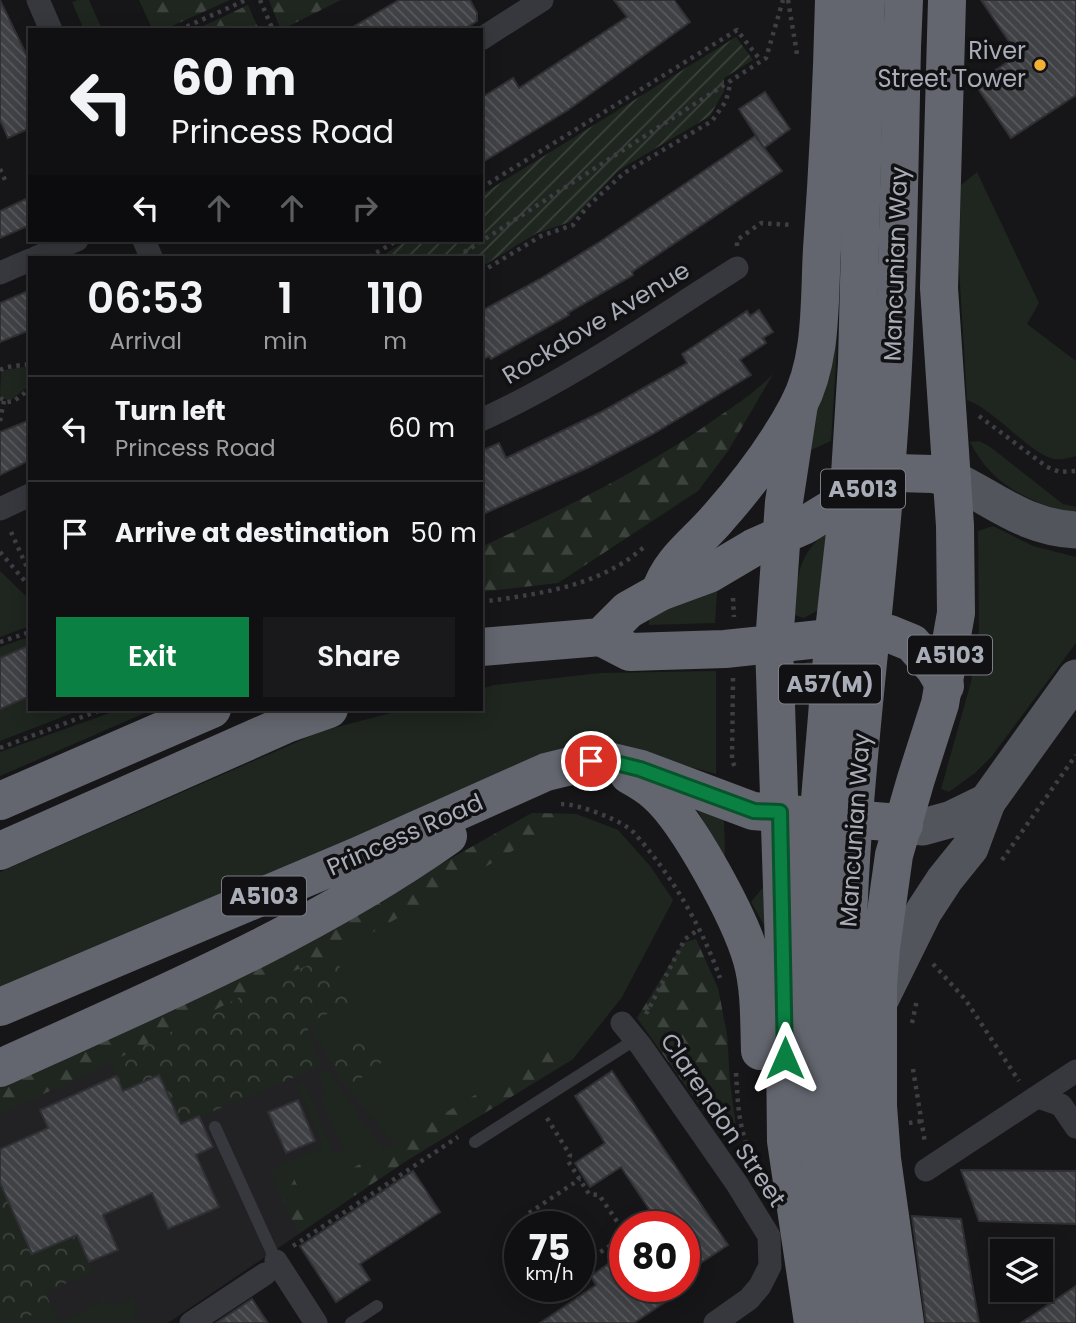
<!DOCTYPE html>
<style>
body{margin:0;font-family:Poppins,sans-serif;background:#19191b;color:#f1f3f6;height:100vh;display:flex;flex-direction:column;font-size:26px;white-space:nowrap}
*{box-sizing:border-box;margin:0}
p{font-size:23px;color:#9c9d9f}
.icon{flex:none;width:38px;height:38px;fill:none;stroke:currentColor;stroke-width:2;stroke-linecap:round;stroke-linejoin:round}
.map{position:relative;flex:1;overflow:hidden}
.panel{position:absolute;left:28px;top:256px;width:455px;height:455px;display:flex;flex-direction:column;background:#101012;border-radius:0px;box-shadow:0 4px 18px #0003,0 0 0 2px #303032}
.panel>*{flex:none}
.hud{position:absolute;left:28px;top:28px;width:455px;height:214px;border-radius:0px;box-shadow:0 4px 18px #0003,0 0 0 2px #303032;background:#101012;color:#f1f3f6;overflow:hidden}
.fabs{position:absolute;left:990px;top:1239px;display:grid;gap:14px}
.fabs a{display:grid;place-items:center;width:63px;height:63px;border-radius:0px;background:#101012;box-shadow:0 4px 18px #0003,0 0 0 2px #303032;font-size:35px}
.speed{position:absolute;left:504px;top:1211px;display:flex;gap:14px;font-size:35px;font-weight:700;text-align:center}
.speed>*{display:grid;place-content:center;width:91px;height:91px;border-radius:50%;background:#101012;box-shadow:0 4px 18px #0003,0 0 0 2px #303032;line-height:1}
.speed small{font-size:18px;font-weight:400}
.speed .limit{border:10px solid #d22;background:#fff;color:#111}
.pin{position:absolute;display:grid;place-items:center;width:60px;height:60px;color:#fff;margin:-30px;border:4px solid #fff;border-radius:50%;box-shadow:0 2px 7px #0007}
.me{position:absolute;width:77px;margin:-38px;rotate:0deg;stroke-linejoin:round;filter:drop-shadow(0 0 5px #0008)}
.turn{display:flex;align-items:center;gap:24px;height:147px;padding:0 28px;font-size:32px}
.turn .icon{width:91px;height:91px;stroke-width:2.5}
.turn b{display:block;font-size:49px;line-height:60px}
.lanes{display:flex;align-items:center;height:66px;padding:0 28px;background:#0003;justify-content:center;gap:35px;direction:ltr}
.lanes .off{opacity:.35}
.eta{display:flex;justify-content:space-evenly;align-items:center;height:119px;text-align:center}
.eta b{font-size:42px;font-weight:600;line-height:49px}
.button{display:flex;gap:14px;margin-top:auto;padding:14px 28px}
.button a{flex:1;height:80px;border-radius:0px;background:#0b8043;color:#fff;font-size:28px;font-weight:600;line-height:80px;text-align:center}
.button a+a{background:#19191b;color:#f1f3f6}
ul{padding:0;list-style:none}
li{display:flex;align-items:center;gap:21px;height:105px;padding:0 28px;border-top:2px solid #303032}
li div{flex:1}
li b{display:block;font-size:26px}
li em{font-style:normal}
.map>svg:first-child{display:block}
.built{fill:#222225}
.grass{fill:#1e261f}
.forest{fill:url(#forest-firs)}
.park{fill:url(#park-crowns)}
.garden{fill:url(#garden-furrows)}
.building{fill:url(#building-back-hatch);stroke:#303034;stroke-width:2}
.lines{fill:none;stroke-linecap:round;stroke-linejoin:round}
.path{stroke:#3d3f44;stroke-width:4.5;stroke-dasharray:3.5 5;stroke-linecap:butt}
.lane{stroke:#37383d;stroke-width:12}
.street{stroke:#37383d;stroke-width:23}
.primary{stroke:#53555c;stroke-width:37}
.highway{stroke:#63666e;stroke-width:38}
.highway-bridge{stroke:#63666e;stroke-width:38}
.route-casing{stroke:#07532c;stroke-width:18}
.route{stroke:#0b8043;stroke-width:12}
.poi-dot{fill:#f2b134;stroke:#111113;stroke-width:2.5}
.labels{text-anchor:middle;stroke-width:7;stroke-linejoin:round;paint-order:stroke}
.shield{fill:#111113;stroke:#7b7e86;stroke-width:2}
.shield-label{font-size:23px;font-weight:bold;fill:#a8adb8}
.poi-label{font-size:24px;fill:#a8adb8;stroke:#111113;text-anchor:end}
.street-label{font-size:24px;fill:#a8adb8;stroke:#111113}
</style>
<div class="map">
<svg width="1076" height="1323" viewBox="0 0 1076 1323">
<defs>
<pattern id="forest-firs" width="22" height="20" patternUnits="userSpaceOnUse" patternTransform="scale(1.75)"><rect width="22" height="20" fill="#1e261f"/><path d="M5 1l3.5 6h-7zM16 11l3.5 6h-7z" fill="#3c433d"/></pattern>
<pattern id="park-crowns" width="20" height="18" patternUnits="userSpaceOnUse" patternTransform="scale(1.75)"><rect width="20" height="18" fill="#1e261f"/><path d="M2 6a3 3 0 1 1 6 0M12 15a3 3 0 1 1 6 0" fill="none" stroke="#3c433d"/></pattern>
<pattern id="garden-furrows" width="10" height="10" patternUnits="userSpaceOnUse" patternTransform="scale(1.75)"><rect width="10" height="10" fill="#1e261f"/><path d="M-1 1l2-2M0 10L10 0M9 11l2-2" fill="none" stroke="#3c433d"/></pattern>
<pattern id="building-back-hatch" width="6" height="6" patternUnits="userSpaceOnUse" patternTransform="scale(1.75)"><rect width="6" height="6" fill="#404145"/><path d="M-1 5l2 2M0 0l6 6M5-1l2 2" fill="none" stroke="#595a5e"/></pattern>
</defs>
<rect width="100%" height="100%" fill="#161618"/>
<polygon class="built" points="532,813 576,814 618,830 650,866 673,900 622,997 573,1059 406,1161 168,1323 0,1323 0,1082 363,908"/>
<g class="grass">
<polygon points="78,0 89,0 101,27 106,30 84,30 72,2"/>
<polygon points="844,97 836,363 831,441 811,450"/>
<path d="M977,172L1039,303L1027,324L1076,361V456C1069,458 1061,460 1054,459C1031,455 995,410 967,400L959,267L961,185Z"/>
<polygon points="30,366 30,385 11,400 4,399 0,395 1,373 5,370"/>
<path d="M979,441L989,446L1063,504L1076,507V514C1030,503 992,486 970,442Z"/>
<polygon points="993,526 1033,546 1076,557 1076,643 992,756 975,773 949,792 941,789 971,682 979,631 978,531"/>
<path d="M830,529L822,608L804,618L794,615C797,577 797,554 830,529Z"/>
<polygon points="0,571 30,600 30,626 0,637"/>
<polygon points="718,579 715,623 649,625 649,620"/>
<polygon points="23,639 30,639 30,645 0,658 0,647"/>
<polygon points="817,661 810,741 807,693 797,685 797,669 807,662"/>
<polygon points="716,671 716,774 623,748 0,991 0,872 322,731 406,709 481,709 481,689 494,685 600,673"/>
<polygon points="30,696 30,709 83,709 0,741 0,709"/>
<polygon points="121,709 154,709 0,776 0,752"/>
<polygon points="698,811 724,819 725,854 723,857"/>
<polygon points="576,814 618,830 650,866 673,900 622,997 573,1059 550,1050 395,1145 343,1083 352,1083 340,1042 326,1053 306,1024 357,1000 334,955"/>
<polygon points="764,886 768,932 751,902"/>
<polygon points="328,1070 383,1150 344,1174 354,1196 314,1223 292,1174 275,1181 270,1169 323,1147 297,1084 303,1081 334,1155 344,1150 320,1098 326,1094 318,1073"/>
<polygon points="134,1298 136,1323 61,1323 104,1299 112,1306"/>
<polygon points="51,1306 61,1323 15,1323"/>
</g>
<g class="forest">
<polygon points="139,0 230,0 163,30 143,30 151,26"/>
<polygon points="269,0 341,0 281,30"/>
<polygon points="248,5 259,30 195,30"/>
<path d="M773,374L728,451L698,491L558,583L481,592V547C563,509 644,470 718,417C737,404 757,391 773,374Z"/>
<polygon points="532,813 576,814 334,955 284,975 147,1046 0,1114 0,1082 363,908"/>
<polygon points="696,939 718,988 727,1034 730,1082 738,1141 730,1148 637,1018 683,943"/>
<polygon points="550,1050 573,1059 406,1161 354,1196 343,1174"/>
<polygon points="292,1174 314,1223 298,1234 275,1181"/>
</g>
<g class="park">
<polygon points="334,955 357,1000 306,1024 321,1066 132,1145 173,1107 159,1075 123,1091 111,1062 284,975"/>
<polygon points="363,1033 372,1040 382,1059 379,1068 352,1083 343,1083 326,1053 340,1042"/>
<polygon points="0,1183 31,1254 77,1235 93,1272 45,1292 51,1306 14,1323 0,1323"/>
</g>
<polygon class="garden" points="736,37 753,60 724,78 724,91 710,116 619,170 570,222 537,233 481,267 481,257 380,257 408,240 481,240 481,195"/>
<g class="building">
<polygon points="0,0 30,62 30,128 8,138 0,120"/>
<polygon points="399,0 470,0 477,13 477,21 463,30 348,30"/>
<polygon points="614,0 674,0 690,22 568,110 481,163 481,98 513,78 519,88 627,17"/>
<polygon points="981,0 1076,0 1076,95 1011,138 975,84 1018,55"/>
<polygon points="765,92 790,129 764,148 739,109"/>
<polygon points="755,136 782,171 632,272 633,275 568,313 569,315 491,359 489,356 481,361 481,311 540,279 601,241"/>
<polygon points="30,197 30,225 0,238 0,211"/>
<polygon points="30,290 30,330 0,342 0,303"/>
<polygon points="759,310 773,332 763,338 766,343 740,360 751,375 653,434 587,468 481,515 481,451 499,443 506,458 601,412 687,363 682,354 747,311 750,316"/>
<polygon points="30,420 30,460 0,475 0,432"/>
<polygon points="30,645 30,696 0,709 0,658"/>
<polygon points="612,1071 728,1245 684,1274 684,1227 661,1227 621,1167 590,1187 575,1163 605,1143 575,1096"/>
<polygon points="159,1075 181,1124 199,1116 213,1147 196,1155 219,1207 168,1229 152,1193 103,1215 118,1250 89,1262 77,1235 32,1254 0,1183 0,1149 48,1128 40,1110 116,1076 123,1091"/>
<polygon points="298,1100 315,1141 286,1153 268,1112"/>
<polygon points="961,1170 1076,1171 1076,1224 979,1221"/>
<polygon points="413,1171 440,1212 360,1264 370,1280 336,1302 300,1246"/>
<polygon points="912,1216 961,1219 979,1323 926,1323"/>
<polygon points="625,1252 625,1286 689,1286 634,1323 540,1323 596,1285 591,1276"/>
<polygon points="1076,1286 1076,1323 1021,1323"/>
<polygon points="252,1299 268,1323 216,1323"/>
</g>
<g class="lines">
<g class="path">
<polyline points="260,0 273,30"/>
<polyline points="788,0 797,54"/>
<polyline points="179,30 246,0"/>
<polyline points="0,169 5,180"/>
<polyline points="481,188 737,30 761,61"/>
<polyline points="737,246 737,240 761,223 791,225"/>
<polyline points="369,257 398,240"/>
<polyline points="457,257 766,58 783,0"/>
<polyline points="481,272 541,236 573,225 587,207 624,173 712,121 726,101 731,81"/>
<polyline points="0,370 7,367 30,364"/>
<polyline points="0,398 7,402 14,401 30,389"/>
<polyline points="979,416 1047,467 1060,472 1076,471"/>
<polyline points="0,421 4,401"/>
<polyline points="11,532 30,574"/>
<polyline points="0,552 30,587"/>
<polyline points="733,598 734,617"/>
<path d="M481,602C538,594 599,587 644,547"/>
<polyline points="0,642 30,632"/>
<polyline points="733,678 732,760 736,770"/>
<polyline points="0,748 103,709"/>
<path d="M561,804C578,804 612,817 627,827C633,830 637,837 642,842C675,881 703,930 720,978"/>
<polyline points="1002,860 1076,755"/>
<polyline points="933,964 965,999 1019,1081"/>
<polyline points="646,1014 685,939 698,930"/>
<polyline points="912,1023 917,1000"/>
<polyline points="913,1069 925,1143"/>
<path d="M736,1073C738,1103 738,1132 754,1159"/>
<polyline points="547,1118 570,1155 568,1161 589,1194 599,1195 625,1233"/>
<polyline points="909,1123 922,1121"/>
<polyline points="529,1213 580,1179"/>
<polyline points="639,1227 651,1219 656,1227"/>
<polyline points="293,1246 458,1137"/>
<polyline points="579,1266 625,1236"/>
</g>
<g class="lane">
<polyline points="215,1127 276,1261"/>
<polyline points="475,1142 636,1039"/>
<polyline points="351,1323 377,1306"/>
</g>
<g class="street">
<polyline points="38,0 51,30"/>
<polyline points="481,39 542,0"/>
<polyline points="144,240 151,257"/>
<polyline points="37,257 77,240"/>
<polyline points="0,273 30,260"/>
<path d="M481,420C572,379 653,321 737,268"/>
<polyline points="0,509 30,495"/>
<polyline points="622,1023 641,1046 737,1184 769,1236 770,1266 760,1286 749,1299 715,1323"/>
<polyline points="1038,1097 1061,1105 1076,1127"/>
<polyline points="926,1170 1076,1071"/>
<polyline points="276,1261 316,1323"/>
<polyline points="191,1323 265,1274"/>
</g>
<g class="primary">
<path d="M952,479C996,500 1024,527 1076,530"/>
<polyline points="904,825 923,827 952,819 987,802 1076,678"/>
<polyline points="877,1006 924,911 945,879 970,848 987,802"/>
</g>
<g class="highway">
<polyline points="865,44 866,0"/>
<polyline points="902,47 904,0"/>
<polyline points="799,404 784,502 774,644 784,947 786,1141 813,1323"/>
<path d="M660,592C670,560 697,543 718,518C748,484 777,446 798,406C823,359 819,301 822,249C828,166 832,83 834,0"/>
<polyline points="601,637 630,652 725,649 858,635 890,634 912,643 935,669 945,686"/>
<polyline points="481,647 601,637 628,610 660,592 709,574 753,548 805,525 872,484 896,473 933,474 952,479"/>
<path d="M629,775C638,780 648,786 656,793C688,821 740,918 752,960C760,989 759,1020 760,1051"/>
<polyline points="0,801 212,709"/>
<polyline points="0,851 289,723 329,709"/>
<polyline points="0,1007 360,855 546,772 591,761 612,762 641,769 753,811 887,822 904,825"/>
<path d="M0,1068C154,998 309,934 448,836"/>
<polyline points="905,1323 882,1159 878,1106 878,985 881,948 894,855 916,779 940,704 956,613 955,526 939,288 947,0"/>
</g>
<g class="highway-bridge">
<polyline points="838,1323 814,1115 811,1005 813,917 820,799 835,622 848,506 857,363 865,44"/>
<path d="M876,1323C855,1203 845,1080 847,958C850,787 876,616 888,445C898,313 899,180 902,47"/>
</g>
</g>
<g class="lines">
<defs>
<polyline id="route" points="591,761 612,762 640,769 754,811 780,812 785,1058"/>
</defs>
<use href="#route" class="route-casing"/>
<use href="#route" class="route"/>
</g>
<circle class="poi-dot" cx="1040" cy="65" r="7"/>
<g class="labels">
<g class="shield">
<rect x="821" y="469.5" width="84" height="39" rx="5"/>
<rect x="908" y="635.5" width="84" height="39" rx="5"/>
<rect x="779" y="664.5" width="102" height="39" rx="5"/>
<rect x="222" y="876.5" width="84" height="39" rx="5"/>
</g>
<g class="shield-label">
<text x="863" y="497">A5013</text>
<text x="950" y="663">A5103</text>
<text x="830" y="692">A57(M)</text>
<text x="264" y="904">A5103</text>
</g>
<g class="poi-label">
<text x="1026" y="59">River<tspan x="1026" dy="28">Street Tower</tspan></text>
</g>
<g class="street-label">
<text transform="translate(896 264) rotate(-88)" y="8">Mancunian Way</text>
<text transform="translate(596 323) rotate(-31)" y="8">Rockdove Avenue</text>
<text transform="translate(855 830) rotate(-86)" y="8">Mancunian Way</text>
<text transform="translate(405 835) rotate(-24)" y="8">Princess Road</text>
<text transform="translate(723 1120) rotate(56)" y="8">Clarendon Street</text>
</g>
</g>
</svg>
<div class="fabs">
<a><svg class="icon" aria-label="layers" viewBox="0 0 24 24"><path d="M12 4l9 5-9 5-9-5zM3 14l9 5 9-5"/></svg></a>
</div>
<div class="speed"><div>75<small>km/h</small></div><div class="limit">80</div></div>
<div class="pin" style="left:591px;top:761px;background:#d93025"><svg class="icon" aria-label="arrive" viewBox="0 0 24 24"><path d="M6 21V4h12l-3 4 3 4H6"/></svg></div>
<svg class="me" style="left:785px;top:1058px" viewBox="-20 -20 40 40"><path d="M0-17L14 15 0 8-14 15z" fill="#0b8043" stroke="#fff" stroke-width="4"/></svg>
<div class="hud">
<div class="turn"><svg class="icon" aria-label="left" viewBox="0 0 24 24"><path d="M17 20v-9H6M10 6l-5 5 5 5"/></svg><div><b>60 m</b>Princess Road</div></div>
<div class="lanes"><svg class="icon" aria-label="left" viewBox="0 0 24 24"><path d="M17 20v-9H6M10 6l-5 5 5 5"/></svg><svg class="icon off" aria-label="ahead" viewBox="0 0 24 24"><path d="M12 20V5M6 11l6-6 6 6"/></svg><svg class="icon off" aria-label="ahead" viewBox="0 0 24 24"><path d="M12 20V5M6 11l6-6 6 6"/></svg><svg class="icon off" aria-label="right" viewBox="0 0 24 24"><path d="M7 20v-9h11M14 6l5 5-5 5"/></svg></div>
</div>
<section class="panel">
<div class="eta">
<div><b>06:53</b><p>Arrival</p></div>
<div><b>1</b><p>min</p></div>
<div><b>110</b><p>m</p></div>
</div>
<ul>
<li><svg class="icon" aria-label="left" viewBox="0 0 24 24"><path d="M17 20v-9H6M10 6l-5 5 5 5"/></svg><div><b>Turn left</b><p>Princess Road</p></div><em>60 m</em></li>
<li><svg class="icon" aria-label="arrive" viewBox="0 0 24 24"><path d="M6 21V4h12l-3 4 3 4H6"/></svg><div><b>Arrive at destination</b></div><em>50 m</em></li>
</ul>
<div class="button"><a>Exit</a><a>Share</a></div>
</section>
</div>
